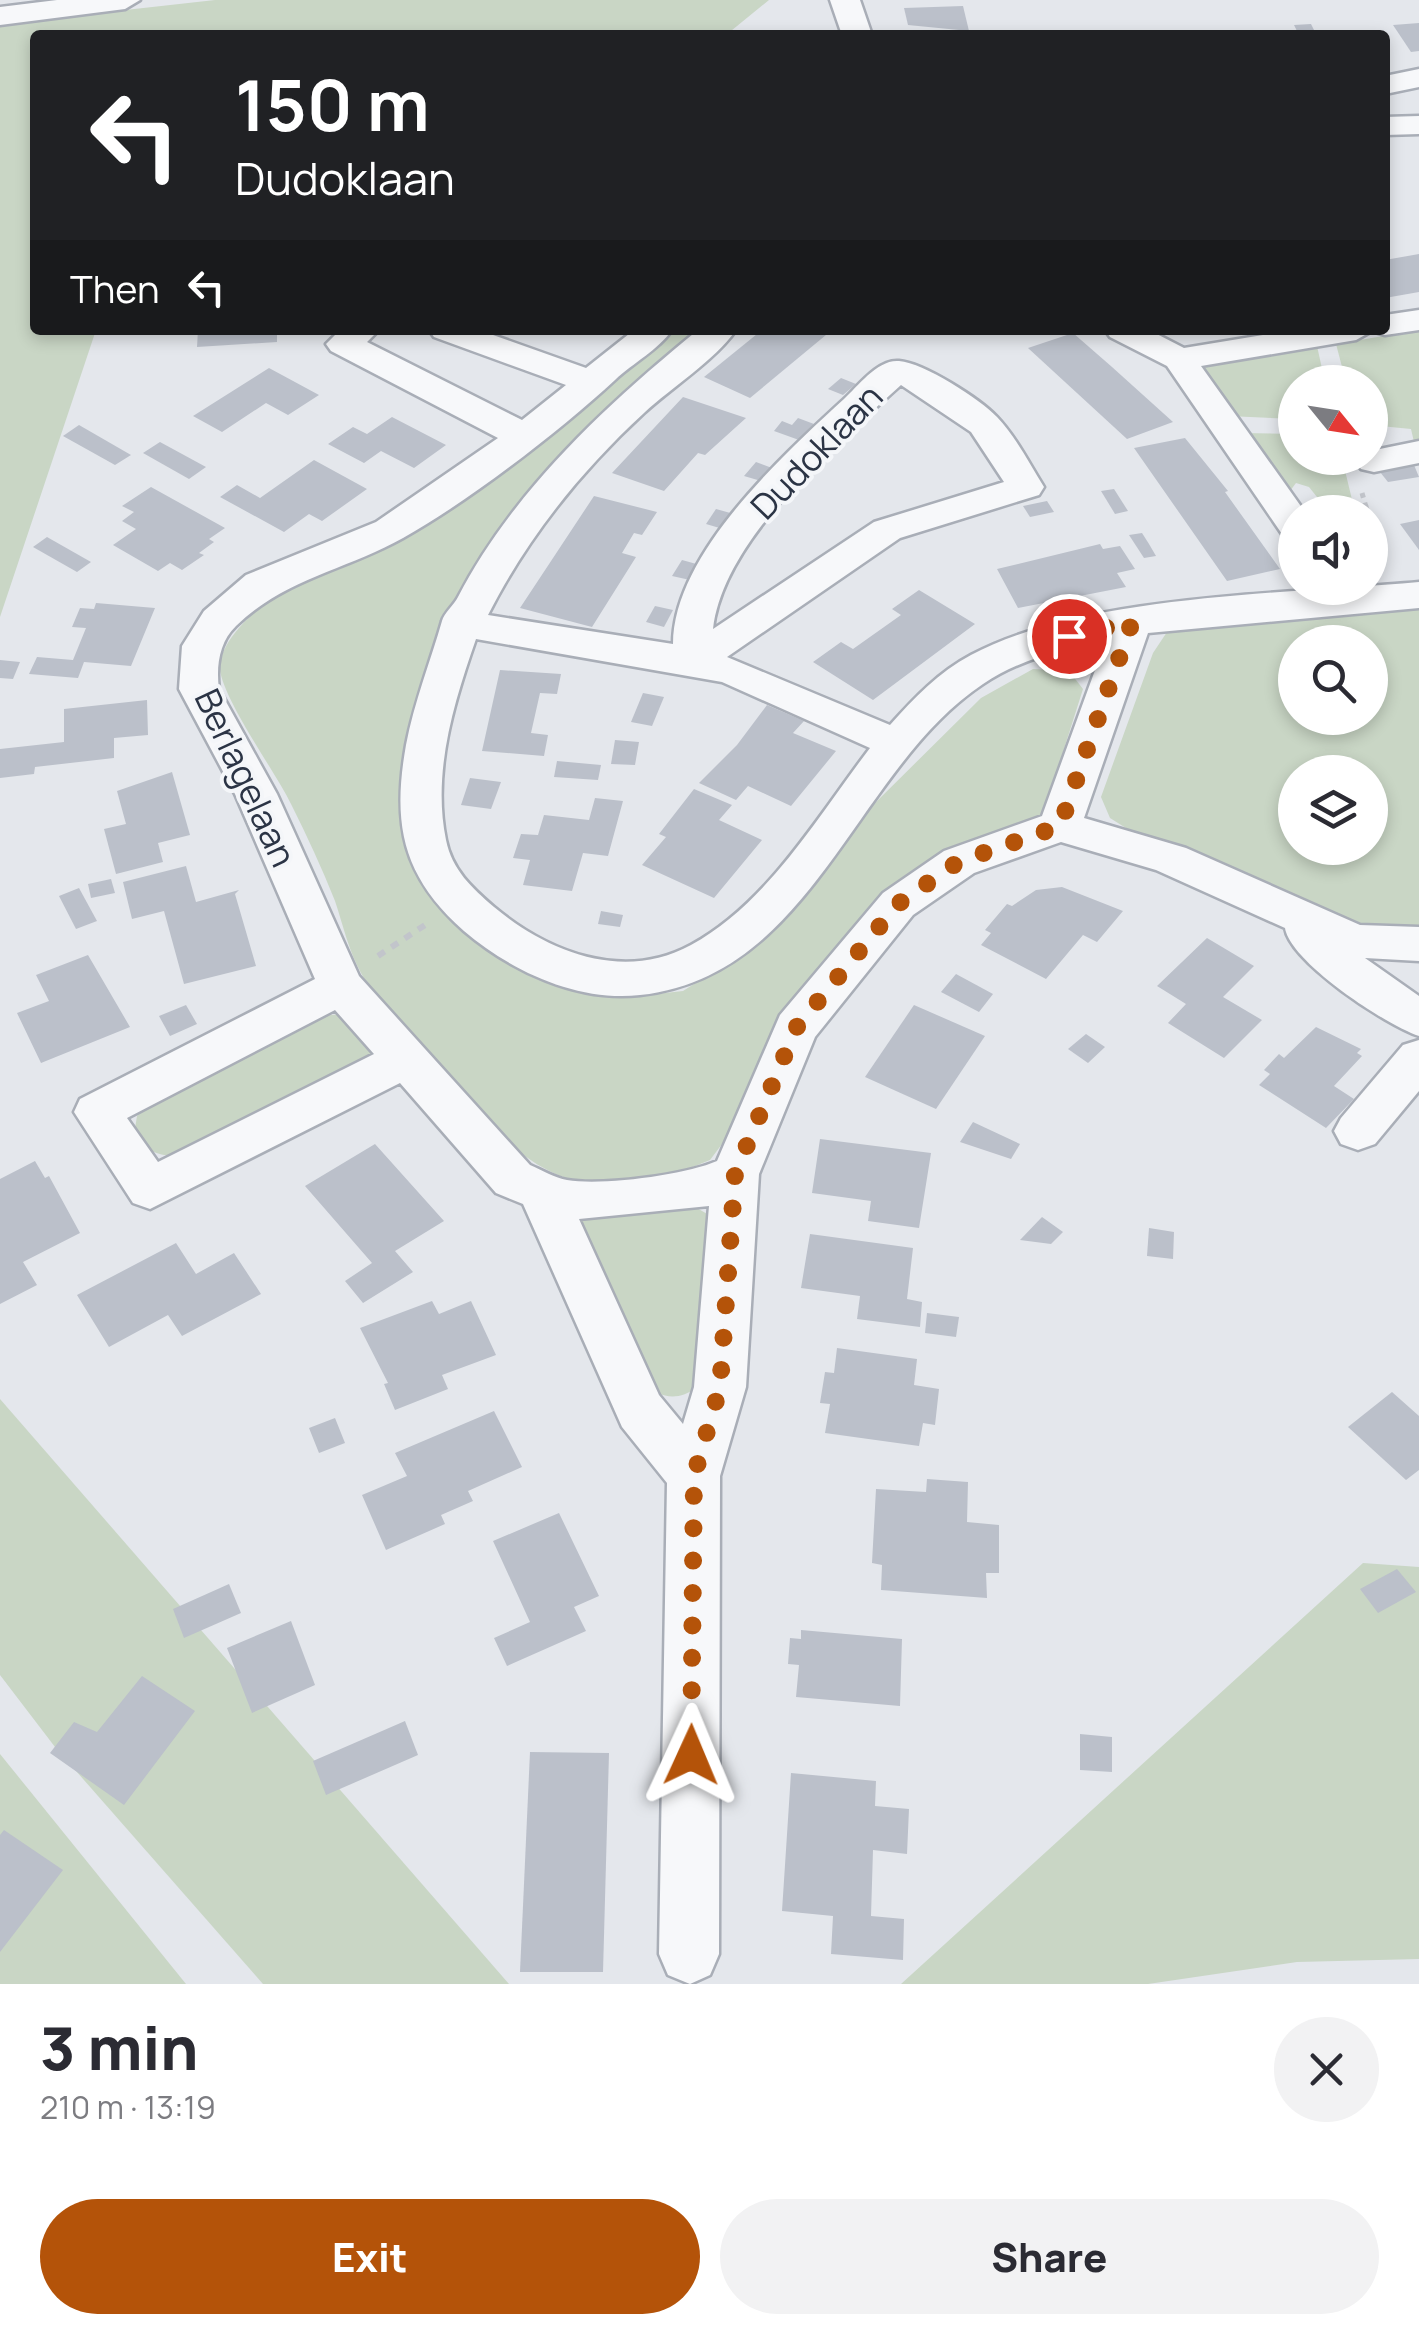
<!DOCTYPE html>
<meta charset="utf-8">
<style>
body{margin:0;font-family:Manrope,sans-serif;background:#f2f2f3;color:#2b2b33;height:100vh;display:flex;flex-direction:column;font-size:38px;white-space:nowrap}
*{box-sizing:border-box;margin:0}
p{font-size:32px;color:#7c7c81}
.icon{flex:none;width:55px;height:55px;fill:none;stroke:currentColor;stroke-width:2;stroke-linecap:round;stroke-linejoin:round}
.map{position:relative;height:1984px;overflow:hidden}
.drawer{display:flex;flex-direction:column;background:#fff;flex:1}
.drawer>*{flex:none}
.banner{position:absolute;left:30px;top:30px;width:1360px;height:305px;border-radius:10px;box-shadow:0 5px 15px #0003;background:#202124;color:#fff;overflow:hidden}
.needle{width:65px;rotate:120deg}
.fabs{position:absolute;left:1278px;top:365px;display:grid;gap:20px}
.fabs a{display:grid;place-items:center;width:110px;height:110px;border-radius:50%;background:#fff;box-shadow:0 5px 15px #0003;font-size:50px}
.pin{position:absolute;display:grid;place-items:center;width:85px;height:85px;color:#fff;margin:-42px;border:5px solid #fff;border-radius:50%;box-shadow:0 2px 10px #0007}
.me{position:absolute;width:110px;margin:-55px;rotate:1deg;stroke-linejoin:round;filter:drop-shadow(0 0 8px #0008)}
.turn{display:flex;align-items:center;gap:35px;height:210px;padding:0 40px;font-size:45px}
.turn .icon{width:130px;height:130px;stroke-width:2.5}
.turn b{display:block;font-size:70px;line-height:85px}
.then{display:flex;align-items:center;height:95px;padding:0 40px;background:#0003;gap:20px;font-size:38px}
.round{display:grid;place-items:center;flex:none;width:105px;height:105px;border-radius:52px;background:#f2f2f3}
.headline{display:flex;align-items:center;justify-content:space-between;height:170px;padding:0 40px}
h1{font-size:60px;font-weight:800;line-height:75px}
.primary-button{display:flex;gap:20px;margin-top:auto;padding:20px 40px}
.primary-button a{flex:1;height:115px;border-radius:60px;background:#b45309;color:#fff;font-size:40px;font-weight:800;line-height:115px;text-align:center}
.primary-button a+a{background:#f2f2f3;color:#2b2b33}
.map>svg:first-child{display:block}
.green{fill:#c9d6c5;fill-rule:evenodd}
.building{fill:#bbc0ca}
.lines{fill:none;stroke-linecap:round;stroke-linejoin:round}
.street-casing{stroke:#a9aeb7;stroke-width:5}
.path-far1{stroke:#c2c5cb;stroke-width:5;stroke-dasharray:5 5;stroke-linecap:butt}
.path{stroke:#c2c5cb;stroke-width:6;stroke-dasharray:8 8;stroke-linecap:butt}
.street{fill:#f7f8fa;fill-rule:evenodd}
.route{stroke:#b45309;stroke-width:18;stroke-dasharray:0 32.4}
.labels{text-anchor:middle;stroke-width:8;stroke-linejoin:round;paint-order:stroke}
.street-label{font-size:35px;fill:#2b3445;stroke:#f4f6f9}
</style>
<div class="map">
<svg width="1419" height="1984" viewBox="0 0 1419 1984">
<rect width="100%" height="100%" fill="#e4e7ec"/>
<g class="green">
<polygon points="215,0 769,0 726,35 35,35 35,330 96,330 0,617 0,24"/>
<path d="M667,330H697L630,388L450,622L414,854L546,977L620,998L683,991L762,941L816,884L872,806L981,698L1033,669L1069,671L1083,689L1044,812L1033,823L930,868L710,1160C570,1220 519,1165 434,1061C411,1034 378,1005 361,973C349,952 343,925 335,901C322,868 307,836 291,804C277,774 215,689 220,663C225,636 252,615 270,597Z"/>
<polygon points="1419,330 1419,440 1414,442 1411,429 1370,425 1370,382 1346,382 1336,344"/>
<polygon points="1317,346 1325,382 1295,382 1295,419 1228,416 1196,367"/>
<polygon points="1241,433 1295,434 1295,458 1342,458 1355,512 1329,512 1309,487 1296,483 1290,491"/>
<path d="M1419,607V933L1349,925L1137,835L1110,818L1101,797L1153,653L1167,632L1204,624ZM1295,642H1370V718H1295ZM1295,772H1370V848H1295Z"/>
<path d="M340,1014L371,1046L372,1054L364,1064L183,1155C159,1157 149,1153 134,1135L137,1116L148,1102L323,1016Z"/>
<path d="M695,1207L709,1215L698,1387C676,1402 662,1398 641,1383L573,1220L588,1213Z"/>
<polygon points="0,1399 509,1984 263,1984 55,1747 0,1675"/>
<polygon points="1363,1563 1419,1567 1419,1959 1297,1962 1148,1984 901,1984"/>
<polygon points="0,1754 186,1984 0,1984"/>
</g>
<g class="building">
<polygon points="963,6 969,31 908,25 904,8"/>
<polygon points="1419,23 1419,51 1411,52 1393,25"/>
<polygon points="1311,24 1315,32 1348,30 1350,35 1299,35 1294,25"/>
<polygon points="1419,254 1419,292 1385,298 1385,260"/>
<polygon points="198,330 277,330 277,342 197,347"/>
<polygon points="762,330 832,330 750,398 704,377"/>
<polygon points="1073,333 1112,367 1173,422 1127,439 1028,348"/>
<polygon points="269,368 319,395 288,415 266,403 222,432 193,416"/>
<polygon points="841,378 856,384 843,395 828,389"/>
<polygon points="683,397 746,418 705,455 698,453 664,491 612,473"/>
<polygon points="392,417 446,445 414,468 381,451 364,463 328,444 353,427 367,434"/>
<polygon points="798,418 814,424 799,440 774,431 782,421 792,425"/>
<polygon points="79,425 131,455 115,465 63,436"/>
<polygon points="1185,438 1228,491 1225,492 1280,569 1227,581 1134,448"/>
<polygon points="160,442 206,467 189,479 143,453"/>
<polygon points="314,460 367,489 322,521 309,514 284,532 220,497 237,485 260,498"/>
<polygon points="756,462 772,468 761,481 744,476"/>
<polygon points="1414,465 1419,477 1388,482 1380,472"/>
<polygon points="151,487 225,528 209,539 214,542 199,553 204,555 182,570 170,563 158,571 113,545 136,529 122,521 134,512 122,506"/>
<polygon points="1114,489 1128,511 1115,514 1101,491"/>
<polygon points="594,496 657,512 642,535 634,533 622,553 636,557 592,627 520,608"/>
<polygon points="1047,501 1054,512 1030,517 1023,506"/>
<polygon points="716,509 734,514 723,529 706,524"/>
<polygon points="1419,520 1419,550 1400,524"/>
<polygon points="1142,533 1149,544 1156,556 1144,558 1129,535"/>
<polygon points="47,537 91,562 77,572 33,547"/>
<polygon points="1100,544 1103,549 1120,546 1135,569 1117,573 1126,587 1018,608 997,569"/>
<polygon points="682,560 700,565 690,580 672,576"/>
<polygon points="919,590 975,624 873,700 813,662 841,642 853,649 901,615 892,609"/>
<polygon points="96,603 155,608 131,666 84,662 78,678 29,674 37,657 73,660 86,628 72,627 80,608 94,609"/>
<polygon points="655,606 673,610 664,627 646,622"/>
<polygon points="0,660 20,662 13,679 0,678"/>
<polygon points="500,670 561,674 557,694 540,693 531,733 548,735 544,756 482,751"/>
<polygon points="643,693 664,697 652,726 631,722"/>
<polygon points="147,700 148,735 114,738 114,758 35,767 34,774 0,778 0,749 64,742 64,709"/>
<polygon points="767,705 804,721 793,733 836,751 791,806 748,786 736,800 699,783 737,745"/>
<polygon points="615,740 639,742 635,765 611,764"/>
<polygon points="557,761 601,765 598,780 554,777"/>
<polygon points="172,772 190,835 158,843 163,862 116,874 104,829 126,824 117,791"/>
<polygon points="470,778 501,782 491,809 461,805"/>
<polygon points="694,789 732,805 719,820 762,840 714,898 642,865 666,837 659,834"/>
<polygon points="595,798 623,801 608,856 583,853 572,891 523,885 530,860 513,858 521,834 538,835 544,815 589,820"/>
<polygon points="186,866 196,902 239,890 235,894 256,966 184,984 164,911 132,919 123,882"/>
<polygon points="111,879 115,893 91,898 88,884"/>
<polygon points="1062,887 1123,911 1097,942 1083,935 1046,979 981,945 991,933 985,930 1007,904 1012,906 1036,890"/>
<polygon points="79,888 97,921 76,929 59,896"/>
<polygon points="601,911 623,915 620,927 598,924"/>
<polygon points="1207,938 1254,966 1223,997 1262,1020 1224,1058 1168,1023 1186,1004 1157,986"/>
<polygon points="88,955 130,1027 41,1063 17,1013 49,1001 36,975"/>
<polygon points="956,974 993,994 979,1012 941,992"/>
<polygon points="186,1005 197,1024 170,1036 159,1016"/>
<polygon points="914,1005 985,1036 936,1109 865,1077"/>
<polygon points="1316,1027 1361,1049 1357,1053 1362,1056 1334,1086 1354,1099 1326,1128 1259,1085 1270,1074 1264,1070 1279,1054 1284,1058"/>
<polygon points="1086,1034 1105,1047 1088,1063 1068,1049"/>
<polygon points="973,1122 1020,1144 1011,1159 960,1142"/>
<polygon points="820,1139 931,1153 919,1228 868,1221 871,1201 812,1193"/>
<polygon points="375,1144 444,1221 395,1251 413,1272 363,1303 345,1281 372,1263 305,1186"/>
<polygon points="35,1161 45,1178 49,1176 80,1233 23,1262 37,1285 0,1304 0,1179"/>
<polygon points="1042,1217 1063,1232 1051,1244 1020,1240"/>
<polygon points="1149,1228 1174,1232 1173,1259 1147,1256"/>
<polygon points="810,1234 913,1248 907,1299 922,1302 920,1327 857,1319 860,1296 801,1288"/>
<polygon points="176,1243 196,1274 234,1253 261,1294 182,1336 168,1315 109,1347 77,1295"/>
<polygon points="432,1301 439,1314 471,1301 496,1355 442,1375 448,1389 395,1410 384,1384 388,1383 360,1328"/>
<polygon points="927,1313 959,1317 956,1337 925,1333"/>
<polygon points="837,1348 917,1359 914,1385 939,1389 935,1425 923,1423 919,1446 825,1433 830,1404 820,1403 825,1372 834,1373"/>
<polygon points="1392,1392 1419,1416 1419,1470 1406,1480 1348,1427"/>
<polygon points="494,1411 522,1467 468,1491 473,1501 441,1515 445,1524 386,1550 362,1495 407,1476 395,1453"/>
<polygon points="335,1418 345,1443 319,1453 309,1428"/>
<polygon points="927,1479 968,1482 967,1522 999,1525 999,1573 986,1573 987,1598 881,1590 882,1565 872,1563 876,1489 926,1492"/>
<polygon points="559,1513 599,1596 574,1607 586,1631 507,1666 494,1638 530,1622 493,1541"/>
<polygon points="1397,1569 1416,1592 1378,1613 1360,1589"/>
<polygon points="229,1584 241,1613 184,1638 173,1609"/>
<polygon points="291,1621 315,1685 252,1713 227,1648"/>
<polygon points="801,1630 902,1639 900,1706 796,1697 799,1665 788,1664 790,1638 801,1639"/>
<polygon points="142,1676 195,1711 124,1805 50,1753 74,1722 97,1732"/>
<polygon points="405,1721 418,1755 326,1795 313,1761"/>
<polygon points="1080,1734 1112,1737 1112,1772 1080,1770"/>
<polygon points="530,1752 609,1753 603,1972 520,1972"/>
<polygon points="791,1773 876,1781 875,1806 909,1809 907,1854 873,1850 871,1916 904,1919 903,1960 831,1954 833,1916 782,1911"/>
<polygon points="4,1830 63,1870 0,1952 0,1835"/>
</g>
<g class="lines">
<defs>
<g id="street">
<polygon points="57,0 140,0 125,9 0,25 0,7"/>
<polygon points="830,0 860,0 872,35 842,35"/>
<polygon points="1419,69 1419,87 1385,94 1385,76"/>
<polygon points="1419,116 1419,134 1385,135 1385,117"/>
<polygon points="1419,310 1419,330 1385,335 1372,331 1356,340 1201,366 1305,512 1295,512 1295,538 1282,534 1167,366 1110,337 1105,330 1149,330 1184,348 1293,330 1385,330 1385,315"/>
<path d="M340,330H379L367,342L522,420L566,385L434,337L429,330H479L586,368L634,330H672C658,350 633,363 615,380C560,431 469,501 403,538C346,570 284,579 236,626C219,642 216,667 219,689L277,794L359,976L530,1165C542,1170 555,1178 567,1180C602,1186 685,1175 717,1161L780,1015L883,893L944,851L1042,816L1106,640C1063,649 1020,659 983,684C855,769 814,976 640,995C577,1002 511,971 464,931C402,876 392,824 406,745C414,702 431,660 442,621C444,613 454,605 458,597C514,490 606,405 698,330H736C714,361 672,387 644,413C581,471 527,538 488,615L673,644C673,555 782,456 844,399C858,386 878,359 899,361C924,363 980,399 997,417C1016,437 1030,465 1044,487L1039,495L900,538L727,657L890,725C914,698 939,672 971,655C1085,594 1290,594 1419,582V608L1148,633L1084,818L1186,848L1360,925L1419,927V961L1365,958L1419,996V1036C1386,1025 1290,962 1285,928L1156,870L1061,842L974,873L913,915L815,1037L759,1174L746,1387L720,1476L719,1954L710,1975L690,1984L668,1975L659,1954L667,1483L622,1427L523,1204L496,1193L400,1083L150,1209L133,1203L74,1112L80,1099L315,979L235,794L179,689L182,646L204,611L246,575L376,522L498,438L331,351L326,344ZM901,385L971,432L1004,482L874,522L713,629C723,539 837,443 901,385ZM476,639L722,682L870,748C818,816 768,903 691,945C623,982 548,952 494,907C472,888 452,870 446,840C432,772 454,702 476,639ZM335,1010L374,1054L158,1162L127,1118ZM709,1206L694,1387L683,1424L659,1395L579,1219Z"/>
<polygon points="1419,441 1419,463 1374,472 1361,469 1356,461 1370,458 1370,451"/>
<polygon points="1419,1040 1419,1091 1375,1144 1358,1150 1341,1144 1334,1131 1341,1118 1403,1045"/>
</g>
</defs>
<use href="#street" class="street-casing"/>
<polyline class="path-far1" points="1362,493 1366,507"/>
<g class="path">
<polyline points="1365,505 1367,512"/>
<polyline points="1370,527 1378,560"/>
<polyline points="378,956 425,925"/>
</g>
<use href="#street" class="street"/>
</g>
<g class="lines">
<polyline class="route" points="691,1755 694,1476 720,1387 735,1174 796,1028 898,904 958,862 1060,826 1132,622 1069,636"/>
</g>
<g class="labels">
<g class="street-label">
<text transform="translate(817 452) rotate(-46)" y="12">Dudoklaan</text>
<text transform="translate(245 778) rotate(65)" y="12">Berlagelaan</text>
</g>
</g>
</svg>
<div class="fabs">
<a><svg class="needle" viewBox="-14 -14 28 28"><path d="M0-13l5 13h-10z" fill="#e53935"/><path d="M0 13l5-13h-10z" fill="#7c7c81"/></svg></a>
<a><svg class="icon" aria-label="sound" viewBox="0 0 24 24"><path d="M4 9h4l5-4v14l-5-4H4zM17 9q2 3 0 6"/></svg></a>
<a><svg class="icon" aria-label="search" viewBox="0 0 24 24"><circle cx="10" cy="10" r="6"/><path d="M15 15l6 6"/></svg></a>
<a><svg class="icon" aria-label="layers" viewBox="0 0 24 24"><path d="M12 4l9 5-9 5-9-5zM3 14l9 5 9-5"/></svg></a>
</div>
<div class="pin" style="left:1069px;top:636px;background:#d93025"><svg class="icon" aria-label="arrive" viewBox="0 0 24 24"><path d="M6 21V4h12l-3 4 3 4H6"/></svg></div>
<svg class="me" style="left:691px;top:1755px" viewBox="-20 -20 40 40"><path d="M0-17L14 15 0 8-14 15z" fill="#b45309" stroke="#fff" stroke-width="4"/></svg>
<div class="banner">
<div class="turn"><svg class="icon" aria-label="left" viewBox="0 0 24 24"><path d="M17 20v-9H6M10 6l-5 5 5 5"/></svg><div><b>150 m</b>Dudoklaan</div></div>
<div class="then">Then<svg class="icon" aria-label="left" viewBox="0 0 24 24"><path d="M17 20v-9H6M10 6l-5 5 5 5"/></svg></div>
</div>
</div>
<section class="drawer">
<div class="headline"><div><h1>3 min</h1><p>210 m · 13:19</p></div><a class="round"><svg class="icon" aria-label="close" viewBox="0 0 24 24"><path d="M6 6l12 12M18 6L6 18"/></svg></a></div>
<div class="primary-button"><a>Exit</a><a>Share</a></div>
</section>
